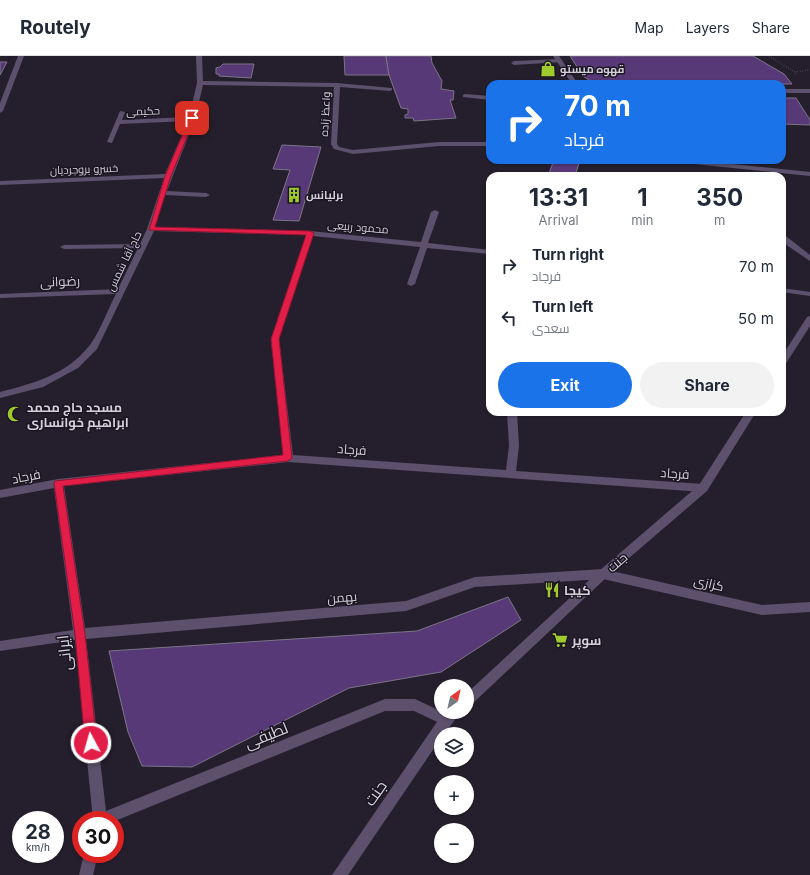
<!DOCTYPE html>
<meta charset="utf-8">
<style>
body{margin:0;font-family:Inter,Cairo,sans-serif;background:#f2f2f3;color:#1f2937;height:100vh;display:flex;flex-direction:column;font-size:15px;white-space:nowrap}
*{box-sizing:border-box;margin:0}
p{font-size:13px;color:#747a83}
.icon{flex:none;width:22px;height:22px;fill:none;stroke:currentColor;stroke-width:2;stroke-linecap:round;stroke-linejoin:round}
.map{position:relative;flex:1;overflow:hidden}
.side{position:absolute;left:486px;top:116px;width:300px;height:244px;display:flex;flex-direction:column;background:#fff;border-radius:12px;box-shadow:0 1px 3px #0004}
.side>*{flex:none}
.guide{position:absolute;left:486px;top:24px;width:300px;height:84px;border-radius:12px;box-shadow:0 1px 3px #0004;background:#1a73e8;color:#fff;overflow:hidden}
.needle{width:26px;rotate:34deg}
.fabs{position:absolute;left:434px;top:623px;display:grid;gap:8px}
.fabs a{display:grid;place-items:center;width:40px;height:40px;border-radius:50%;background:#fff;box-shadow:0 1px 3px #0004;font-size:20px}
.speed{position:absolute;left:12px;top:755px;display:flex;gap:8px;font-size:20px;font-weight:700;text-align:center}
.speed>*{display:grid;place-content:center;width:52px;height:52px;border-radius:50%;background:#fff;box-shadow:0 1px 3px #0004;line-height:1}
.speed small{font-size:10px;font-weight:400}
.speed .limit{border:6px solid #d22;background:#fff;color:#111}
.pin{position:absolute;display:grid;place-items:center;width:34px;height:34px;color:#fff;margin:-17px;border-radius:8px;box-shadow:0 2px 6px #0006}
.me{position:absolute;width:44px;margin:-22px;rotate:354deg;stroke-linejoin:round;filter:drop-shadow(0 0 3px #0008)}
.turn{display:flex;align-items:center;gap:14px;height:84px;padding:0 12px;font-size:18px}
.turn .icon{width:52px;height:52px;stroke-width:2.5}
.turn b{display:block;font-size:28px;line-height:34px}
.eta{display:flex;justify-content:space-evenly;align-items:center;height:68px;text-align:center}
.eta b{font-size:24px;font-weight:700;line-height:28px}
.primary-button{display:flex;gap:8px;margin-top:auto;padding:8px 12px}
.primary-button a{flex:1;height:46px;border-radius:24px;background:#1a73e8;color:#fff;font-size:16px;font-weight:700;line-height:46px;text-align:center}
.primary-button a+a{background:#f2f2f3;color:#1f2937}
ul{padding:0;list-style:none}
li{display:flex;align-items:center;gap:12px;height:52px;padding:0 12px}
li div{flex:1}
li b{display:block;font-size:15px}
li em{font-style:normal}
header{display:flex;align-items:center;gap:24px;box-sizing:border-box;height:56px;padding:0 20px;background:#fff;border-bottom:1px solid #e0e1e3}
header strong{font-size:19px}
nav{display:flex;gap:22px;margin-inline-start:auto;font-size:14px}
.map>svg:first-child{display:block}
.building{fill:#573977;stroke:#7c7587}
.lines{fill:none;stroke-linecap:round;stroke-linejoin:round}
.path{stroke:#5d5764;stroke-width:1.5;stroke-dasharray:0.5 2;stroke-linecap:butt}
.service{fill:#5c506c;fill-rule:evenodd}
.minor{fill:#5c506c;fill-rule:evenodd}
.tertiary{fill:#5c506c;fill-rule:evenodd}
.route{fill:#e11d48;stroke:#92132f}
.labels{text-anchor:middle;stroke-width:3;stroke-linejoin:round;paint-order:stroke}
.far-poi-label{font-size:11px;font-weight:bold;fill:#d4d0d9;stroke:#1b1523;text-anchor:start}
.far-street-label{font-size:11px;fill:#d4d0d9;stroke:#1b1523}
.street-label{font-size:13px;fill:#d4d0d9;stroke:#1b1523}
.poi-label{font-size:13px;font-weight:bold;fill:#d4d0d9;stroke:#1b1523;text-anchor:start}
.near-street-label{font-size:16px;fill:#d4d0d9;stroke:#1b1523}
</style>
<header>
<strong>Routely</strong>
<nav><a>Map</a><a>Layers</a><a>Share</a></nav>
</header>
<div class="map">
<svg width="810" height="819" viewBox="0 0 810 819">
<rect width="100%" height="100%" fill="#251f2d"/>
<g class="building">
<polygon points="344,0 386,0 389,19 345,19"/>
<polygon points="386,0 431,0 432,7 442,25 441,33 454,35 453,44 450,44 456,62 414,65 413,62 405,62 405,59 408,58 408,53 401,52 389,19"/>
<polygon points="570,0 753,0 784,18 792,28 595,28 583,20"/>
<polygon points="0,6 7,6 0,19"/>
<polygon points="223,8 254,8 251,22 219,20 219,18 216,18 216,12 220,11"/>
<polygon points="782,42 796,42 810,64 810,69 782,68"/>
<polygon points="282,89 321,91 299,165 273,164 290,114 273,113"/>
<polygon points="554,104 580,104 575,120 548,120"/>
<polygon points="508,541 521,564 441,616 349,632 192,711 142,710 128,676 109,595 417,575"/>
</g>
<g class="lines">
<g class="path">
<polyline points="769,0 795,16 796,19"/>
<polyline points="795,16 810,14"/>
</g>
<polygon class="service" points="560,3 563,5 562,6 514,9 511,7 514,5"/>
<g class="minor">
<polygon points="18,0 24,0 3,55 0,57 0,47"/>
<path d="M196,0H202L203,25L337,27L392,32V34L390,35L340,31L337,88L339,91L353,94L439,86H490V90H439L353,98L334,93L331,88L334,31L203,29L195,63L167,135L206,137L210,139L206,141L165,139L155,171L310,175L421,186L431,156L435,154L439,156L428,187L490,194V198L427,192L415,228L411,230L407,228L420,191L313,180L279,283L293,399L506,414L509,390L507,356H517L519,390L516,415L703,428L707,429L708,432L707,435L703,436L288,406L64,430L85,572L406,545L475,521L603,513L762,549L810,546V556L762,559L603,523L475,531L406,555L86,583L106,755L385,643H415L451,660L452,664L451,668L446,670L414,655H385L115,765L93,764L75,584L0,595V585L73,574L54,432L0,442V434L58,423L283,399L271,283L306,179L154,175L97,293L78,312L43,331L0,342V336C34,327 66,319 89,290C98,280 109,251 116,238L0,242V238L118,233L138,192L64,193L60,191L64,189L140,188L147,173L164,122L0,129V125L165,118L188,65L120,68L112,87L107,86L120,55L125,56L122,64L189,61L197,27Z"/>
<polygon points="553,0 559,0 578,28 572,28"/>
<rect x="782" y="33" width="28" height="4"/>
<polygon points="465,38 490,40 490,44 463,41 463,39"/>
<polygon points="672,104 694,104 810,116 810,120 675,106"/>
<polygon points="782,177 810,199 810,205 782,186"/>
<polygon points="782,232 810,236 810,240 782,236"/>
<polygon points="84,798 98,798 93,819 79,819"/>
</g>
<g class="tertiary">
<polygon points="810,260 810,270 785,309 782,310 782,300 807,261"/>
<polygon points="746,356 756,356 707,435 607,521 471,649 467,651 467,637 599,515 699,429"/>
<polygon points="446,656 461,656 444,678 441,678 441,682 348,819 332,819 441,660"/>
</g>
</g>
<polygon class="route" points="190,61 195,62 171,120 155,171 310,175 314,177 279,283 292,402 288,405 63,430 85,578 97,687 96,691 91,692 87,691 85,687 75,578 54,427 55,425 283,399 271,283 306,179 149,174 165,120"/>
<defs>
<symbol id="shop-bare" viewBox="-9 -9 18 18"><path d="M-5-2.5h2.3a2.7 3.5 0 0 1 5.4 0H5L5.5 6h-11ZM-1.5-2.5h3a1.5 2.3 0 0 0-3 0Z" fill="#9fca2c" stroke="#1b1523" stroke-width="2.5" paint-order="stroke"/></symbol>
<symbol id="building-bare" viewBox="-9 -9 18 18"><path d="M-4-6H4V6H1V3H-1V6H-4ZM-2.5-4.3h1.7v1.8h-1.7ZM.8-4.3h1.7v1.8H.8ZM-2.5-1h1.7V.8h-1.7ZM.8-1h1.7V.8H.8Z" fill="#9fca2c" stroke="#1b1523" stroke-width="2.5" paint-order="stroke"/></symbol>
<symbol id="mosque-bare" viewBox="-9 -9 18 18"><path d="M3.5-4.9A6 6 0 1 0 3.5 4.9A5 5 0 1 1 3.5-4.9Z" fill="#9fca2c" stroke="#1b1523" stroke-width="2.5" paint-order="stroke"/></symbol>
<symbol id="restaurant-bare" viewBox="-9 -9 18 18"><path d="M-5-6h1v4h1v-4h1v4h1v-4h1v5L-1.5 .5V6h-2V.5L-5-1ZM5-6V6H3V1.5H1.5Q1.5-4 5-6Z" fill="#9fca2c" stroke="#1b1523" stroke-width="2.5" paint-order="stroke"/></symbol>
<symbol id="supermarket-bare" viewBox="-9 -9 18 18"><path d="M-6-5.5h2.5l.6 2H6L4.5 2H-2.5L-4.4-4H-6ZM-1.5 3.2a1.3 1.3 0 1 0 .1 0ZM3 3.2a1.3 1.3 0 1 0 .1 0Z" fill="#9fca2c" stroke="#1b1523" stroke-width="2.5" paint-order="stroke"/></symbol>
</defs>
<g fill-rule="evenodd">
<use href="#shop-bare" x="537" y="2" width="22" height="22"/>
<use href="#building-bare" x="283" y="128" width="22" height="22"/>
<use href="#mosque-bare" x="4" y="347" width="22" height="22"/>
<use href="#restaurant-bare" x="541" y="523" width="22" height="22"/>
<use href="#supermarket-bare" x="549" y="573" width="22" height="22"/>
</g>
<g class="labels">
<g class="far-poi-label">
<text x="560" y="17">قهوه میستو</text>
<text x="306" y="143">برلیانس</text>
</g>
<g class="far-street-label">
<text transform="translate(143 55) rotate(-2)" y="4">حکیمی</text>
<text transform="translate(325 58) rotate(-87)" y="4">واعظ زاده</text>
<text transform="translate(84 113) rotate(-2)" y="4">خسرو بروجردیان</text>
<text transform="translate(358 171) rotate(5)" y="4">محمود ربیعی</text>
<text transform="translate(124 205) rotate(-64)" y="4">حاج آقا شمس</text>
</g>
<g class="street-label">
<text transform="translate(60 225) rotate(-2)" y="5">رضوانی</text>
<text transform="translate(352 393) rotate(4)" y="5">فرجاد</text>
<text transform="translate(675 417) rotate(4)" y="5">فرجاد</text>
<text transform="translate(26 420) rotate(-11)" y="5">فرجاد</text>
<text transform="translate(617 506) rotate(-41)" y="5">جنت</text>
<text transform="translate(709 527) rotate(13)" y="5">کزازی</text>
<text transform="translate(342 541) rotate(-5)" y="5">بهمن</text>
</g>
<g class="poi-label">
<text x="27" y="356">مسجد حاج محمد<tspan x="27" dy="15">ابراهیم خوانساری</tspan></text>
<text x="564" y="539">کیجا</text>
<text x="572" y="589">سوپر</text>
</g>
<g class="near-street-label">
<text transform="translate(64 597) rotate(-96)" y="6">ایرانی</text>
<text transform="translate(266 679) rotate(-22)" y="6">لطیفی</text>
<text transform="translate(375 737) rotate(-55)" y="6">جنت</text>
</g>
</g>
</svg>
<div class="fabs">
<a><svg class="needle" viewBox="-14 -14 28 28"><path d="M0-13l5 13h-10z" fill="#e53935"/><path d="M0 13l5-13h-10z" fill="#747a83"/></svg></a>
<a><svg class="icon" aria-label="layers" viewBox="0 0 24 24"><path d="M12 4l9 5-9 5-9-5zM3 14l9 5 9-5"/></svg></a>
<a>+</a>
<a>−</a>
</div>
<div class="speed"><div>28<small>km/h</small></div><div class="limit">30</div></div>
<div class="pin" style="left:192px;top:62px;background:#d93025"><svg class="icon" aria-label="arrive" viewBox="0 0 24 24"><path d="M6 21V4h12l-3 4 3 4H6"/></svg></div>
<svg class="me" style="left:91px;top:687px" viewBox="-20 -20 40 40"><circle r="17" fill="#e11d48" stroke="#fff" stroke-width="3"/><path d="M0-11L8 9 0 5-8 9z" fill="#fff"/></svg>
<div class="guide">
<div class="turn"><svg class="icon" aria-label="right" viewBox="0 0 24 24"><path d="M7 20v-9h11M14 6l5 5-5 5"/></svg><div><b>70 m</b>فرجاد</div></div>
</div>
<section class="side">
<div class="eta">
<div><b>13:31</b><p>Arrival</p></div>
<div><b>1</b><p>min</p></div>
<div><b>350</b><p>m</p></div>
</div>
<ul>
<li><svg class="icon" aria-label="right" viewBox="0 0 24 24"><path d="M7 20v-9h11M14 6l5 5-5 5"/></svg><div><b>Turn right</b><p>فرجاد</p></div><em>70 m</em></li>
<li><svg class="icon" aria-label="left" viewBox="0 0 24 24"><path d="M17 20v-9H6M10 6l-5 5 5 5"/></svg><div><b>Turn left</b><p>سعدی</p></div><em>50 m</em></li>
</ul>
<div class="primary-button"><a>Exit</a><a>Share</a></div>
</section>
</div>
